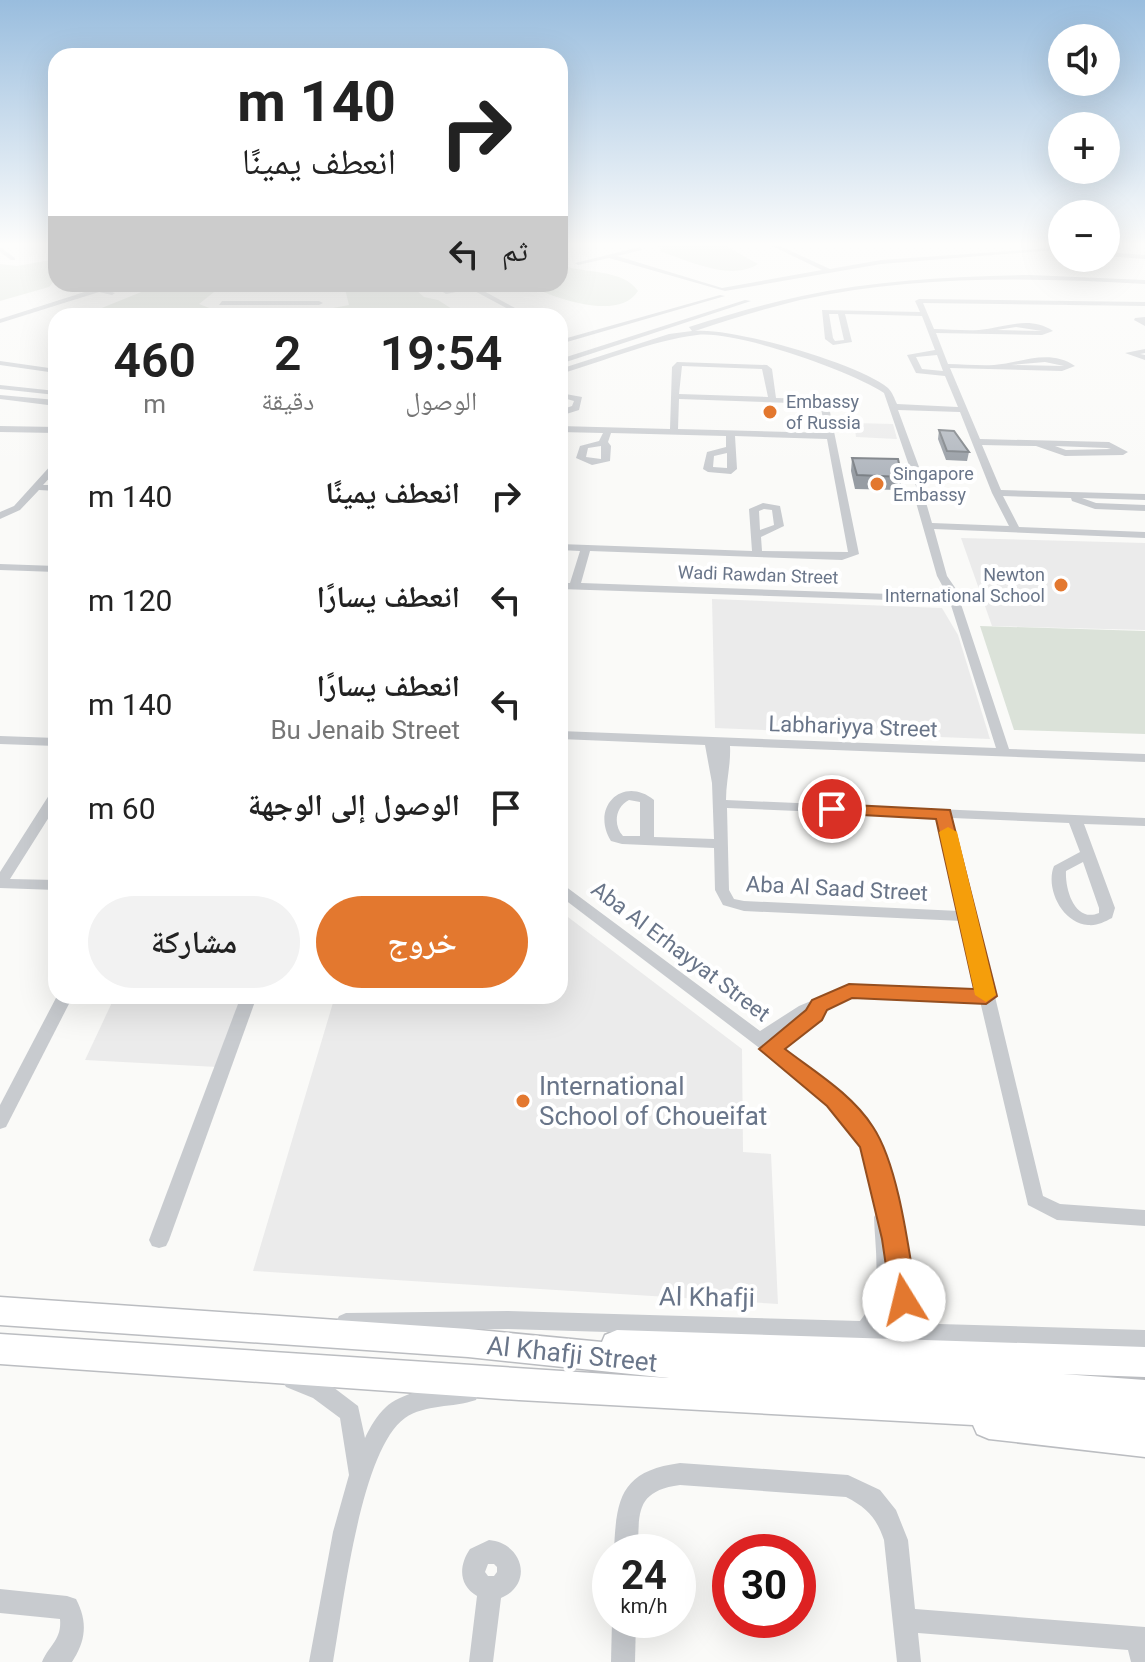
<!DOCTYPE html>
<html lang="ar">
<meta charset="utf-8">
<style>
body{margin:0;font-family:Roboto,"Noto Naskh Arabic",sans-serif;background:#f2f2f2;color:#222;direction:rtl;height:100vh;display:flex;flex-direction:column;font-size:30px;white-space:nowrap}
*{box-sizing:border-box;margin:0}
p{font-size:26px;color:#767676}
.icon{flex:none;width:44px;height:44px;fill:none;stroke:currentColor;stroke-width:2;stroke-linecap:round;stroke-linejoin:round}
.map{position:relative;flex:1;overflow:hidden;direction:ltr}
.drawer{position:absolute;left:48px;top:308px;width:520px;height:696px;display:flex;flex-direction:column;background:#fff;border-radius:24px;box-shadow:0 8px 32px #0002;direction:rtl}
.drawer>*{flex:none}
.banner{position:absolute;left:48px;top:48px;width:520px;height:244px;border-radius:24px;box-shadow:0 8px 32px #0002;direction:rtl;background:#fff;color:#222;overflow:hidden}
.fabs{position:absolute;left:1048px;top:24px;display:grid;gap:16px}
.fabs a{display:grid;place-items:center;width:72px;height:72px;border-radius:50%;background:#fff;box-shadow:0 8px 32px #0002;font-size:40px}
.speed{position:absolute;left:592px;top:1534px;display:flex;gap:16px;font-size:40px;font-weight:700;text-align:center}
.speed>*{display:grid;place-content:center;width:104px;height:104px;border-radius:50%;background:#fff;box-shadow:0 8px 32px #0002;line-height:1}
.speed small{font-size:20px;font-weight:400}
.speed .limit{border:12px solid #d22;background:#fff;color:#111}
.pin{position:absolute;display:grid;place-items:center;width:68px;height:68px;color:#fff;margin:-34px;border:4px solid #fff;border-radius:50%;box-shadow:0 2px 8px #0007}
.me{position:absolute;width:88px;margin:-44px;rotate:351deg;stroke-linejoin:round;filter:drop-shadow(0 0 6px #0008)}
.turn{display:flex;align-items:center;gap:28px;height:168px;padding:0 40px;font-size:36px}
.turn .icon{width:104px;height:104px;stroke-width:2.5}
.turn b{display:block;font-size:56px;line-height:68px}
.then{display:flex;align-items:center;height:76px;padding:0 40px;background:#0003;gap:16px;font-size:30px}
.eta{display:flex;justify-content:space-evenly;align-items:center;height:136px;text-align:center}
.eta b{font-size:48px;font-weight:600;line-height:56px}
.button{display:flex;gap:16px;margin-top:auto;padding:16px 40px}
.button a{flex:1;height:92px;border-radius:48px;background:#e3782f;color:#fff;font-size:32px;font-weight:600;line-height:92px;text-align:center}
.button a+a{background:#f2f2f2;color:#222}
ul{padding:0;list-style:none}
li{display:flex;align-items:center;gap:24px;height:104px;padding:0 40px}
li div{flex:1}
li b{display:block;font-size:30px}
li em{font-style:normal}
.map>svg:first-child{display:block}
.built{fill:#ebebeb}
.green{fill:#dbe2d9}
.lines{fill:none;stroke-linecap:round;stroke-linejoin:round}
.highway-casing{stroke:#bbbdc1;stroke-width:3}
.minor{fill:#c8cbcf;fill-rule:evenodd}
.highway{fill:#fff;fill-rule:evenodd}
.wall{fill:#969ca3}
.building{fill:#afb5bd;stroke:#7a7f84;stroke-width:2}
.route{fill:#e3782f;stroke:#944e1f;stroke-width:2}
.slow{fill:#f59e0b}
.poi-dot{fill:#e3782f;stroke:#fff;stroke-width:3}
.labels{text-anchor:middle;stroke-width:8;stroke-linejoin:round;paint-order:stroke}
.far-poi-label{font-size:18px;fill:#697589;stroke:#fff;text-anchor:start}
.far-street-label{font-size:18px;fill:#697589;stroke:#fff}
.street-label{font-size:22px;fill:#697589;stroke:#fff}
.near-poi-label{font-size:26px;fill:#697589;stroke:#fff;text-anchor:start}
.near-street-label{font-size:26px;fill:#697589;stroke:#fff}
</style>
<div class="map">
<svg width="1145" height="1662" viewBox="0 0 1145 1662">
<rect width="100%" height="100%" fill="#fafaf8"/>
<g class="built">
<polygon points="854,423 893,424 897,439 856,437"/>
<polygon points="961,538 1145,543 1145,630 992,626"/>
<polygon points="712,599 942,608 958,635 990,739 715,728"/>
<polygon points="560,911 742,1049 743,1152 771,1154 778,1304 253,1271 335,996 560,996"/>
<polygon points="115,996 242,996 217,1067 85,1060"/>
</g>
<g class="green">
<path d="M657,246H726L758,264C730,282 687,260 659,251L662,248Z"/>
<polygon points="56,259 56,279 49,287 0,301 0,264 17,266"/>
<path d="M560,265C582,273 624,269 638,291C618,323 550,296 525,284H560Z"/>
<polygon points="161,284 224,284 199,304 217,311 214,316 82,316"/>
<polygon points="381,284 409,284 424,297 438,300 463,316 320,316 322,310 349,305 344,285"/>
<polygon points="980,626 1145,631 1145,734 1014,730"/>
</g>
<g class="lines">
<defs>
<polygon id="highway" points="0,1297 468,1329 602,1342 605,1335 617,1330 1145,1347 1145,1377 1063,1374 1145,1380 1145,1457 989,1439 977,1434 973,1425 519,1400 0,1364 0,1334 669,1378 468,1357 0,1325"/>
</defs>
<use href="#highway" class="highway-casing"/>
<g class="minor">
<polygon points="772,246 780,246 830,269 881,260 1052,248 1055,250 881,264 725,291 609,258 578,265 575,263 640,247 642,250 617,256 722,288 822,270"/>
<polygon points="0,247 15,258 15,260 11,260 0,252"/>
<polygon points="1106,252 1145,255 1145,259 1106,256"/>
<path d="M1030,275L1145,280V284C1030,277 913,275 800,300C764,309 730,319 695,331C732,327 860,364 888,388C893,393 894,398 897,404L958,407L945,376L916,373L907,355L935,350L922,316L845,314L852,342L833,345L825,339L822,310L920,312L915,301L919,299L1145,302V306L923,303L934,329C949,329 964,331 979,330C1004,328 1029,315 1053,331L1042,335L936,333L948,364C963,364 979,366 994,365C1021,363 1049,348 1075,366L1062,371L950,368L980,439L1109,442L1128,452L1123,455L1065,456L1036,446L982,445L1001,490L1145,494V500L1082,498L1096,503L1145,505V511L1095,509L1072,501L1071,498L1003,496L1019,527L1145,532V538L934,529L947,576L956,589L1009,749L1145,754V762L730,746C731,765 726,781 726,800L1145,818V826L1084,824L1115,908L1112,918C1104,922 1097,926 1088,925C1062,923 1045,888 1054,866L1080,852L1069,823L952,818L1043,1196L1060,1204L1145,1210V1226L1057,1220L1028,1205L980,1001L851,997L826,1007L820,1019L783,1048L857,1110L881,1147L888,1170L917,1307L939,1324L1145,1330V1348L508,1329L346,1331L339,1328L336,1322L339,1316L346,1313L508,1311L860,1321C884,1292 875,1253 874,1217L878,1211L863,1149L845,1120L791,1072L560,896V884L565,886L760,1031L799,1006L849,985L977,990L962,921L744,911L723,905L715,890L714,848L622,844L611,841C590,807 623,775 654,800V837L714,839L712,783L705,745L560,739V731L996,748L950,602L560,589V583H570L580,551L560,550V544L752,551L749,509L763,503L780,506L784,526L761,537L762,551L848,552L827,439L735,436L737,469L731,474L708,472L703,469L707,452L726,447V436L611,433L608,442L611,446L610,461L592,465L576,458L580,446L599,441L603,433L560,432V426L670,429L672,367L677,362L767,365L772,369L776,398L824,399L828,402L859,554L842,560L590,551L581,583L948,596L937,576L915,499L916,486L884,393C852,371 735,330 697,335C650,341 605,361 560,374V369L669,334L692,331L689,327C727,315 764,304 802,296C877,280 954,276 1030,275ZM829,314H838L844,340L835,341L833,338ZM1016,327L1042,331L997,330ZM937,355L943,371L922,369L916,357ZM1045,362L1064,366L1011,365ZM682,366L762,369L768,397L679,394ZM679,399L820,404L826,433L678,429ZM898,410L960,412L992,493L1009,526L932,523L925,499L926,486ZM601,446V459L586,457L588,448ZM1055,446L1107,448L1111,449L1066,450ZM727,453V468L713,467L714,456ZM764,509L772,510L774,525L760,530L759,511ZM629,800L640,802V836H623C613,825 615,807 629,800ZM727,808L938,817L959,911L744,901L734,899L729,890ZM1083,862L1099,908V913C1075,923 1065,890 1066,871ZM894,1294L900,1313L907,1323L884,1322Z"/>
<polygon points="70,284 82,284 115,293 112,295 99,292 0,323 0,319 91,290"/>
<polygon points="492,284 478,288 530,316 521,316 471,289 446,294 443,292 471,285"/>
<polygon points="720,295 725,296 560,344 560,340"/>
<polygon points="745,300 751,301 560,364 560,359"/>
<polygon points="222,301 319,301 323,303 319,305 219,305"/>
<polygon points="1145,317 1145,326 1134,320 1135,318"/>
<polygon points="1145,349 1145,353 1140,354 1145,355 1145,360 1125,353"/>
<polygon points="0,361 56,369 56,373 0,365"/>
<polygon points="0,385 56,391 56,395 0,389"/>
<polygon points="560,393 582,397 579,410 560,416 560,410 572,406 574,401 560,397"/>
<polygon points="0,395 56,400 56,406 0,399"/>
<polygon points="0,426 56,427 56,433 0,432"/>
<polygon points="56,462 56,471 43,485 56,485 56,491 39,490 20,510 0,519 0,512 14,506 53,463"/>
<polygon points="0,564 56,566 56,572 0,570"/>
<polygon points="0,736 56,738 56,746 0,744"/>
<polygon points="56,791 56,806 10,879 56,880 56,890 0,888 0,872 51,792"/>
<polygon points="57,996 73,996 6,1127 0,1129 0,1105"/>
<polygon points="241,996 257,996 169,1240 166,1246 159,1248 152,1246 149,1240"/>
<path d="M293,1370L329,1384L358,1406L365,1438C370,1427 377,1415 386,1407C401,1392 457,1379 476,1386L479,1393L476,1400C453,1408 425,1404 405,1418C360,1450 343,1608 333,1662H309L333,1532L349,1475L340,1418L313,1398L286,1387L282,1380L286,1373Z"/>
<path d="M680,1463L848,1475L880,1490L896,1510L908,1540L915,1609L1145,1627V1662H1131L1128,1650L918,1633L921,1662H897L884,1540C876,1517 867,1508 846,1497L680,1485C635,1491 639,1513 638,1552H614C616,1498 621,1471 680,1463Z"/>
<path d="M489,1540C523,1543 534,1584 501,1598L493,1662H469L477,1596C458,1585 459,1565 470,1549ZM488,1564H494L497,1567V1572L494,1576H488L485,1572Z"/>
<path d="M0,1589L67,1596L76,1599C88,1622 86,1641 72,1662H42C49,1645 62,1640 60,1619L0,1613Z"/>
<polygon points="612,1620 636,1620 635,1662 611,1662"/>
</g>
<use href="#highway" class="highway"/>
</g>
<g class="wall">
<polygon points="939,430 969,452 967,461 946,460 938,439"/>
<polygon points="852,458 902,477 900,490 855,489 851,471"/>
</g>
<g class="building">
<polygon points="939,430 954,431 969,452 947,451"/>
<polygon points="852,458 898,459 902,477 857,475"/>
</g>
<linearGradient id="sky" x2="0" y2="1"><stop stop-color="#99bdde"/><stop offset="0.51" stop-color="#fdfdfc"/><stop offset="1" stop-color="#fdfdfc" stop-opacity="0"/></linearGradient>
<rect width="1145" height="479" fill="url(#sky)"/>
<path class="route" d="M832,804L950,810L997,996L986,1004L852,998L827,1010L822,1020L785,1049C815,1072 852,1094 873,1127C899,1166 909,1252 917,1300L914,1308L904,1311L895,1308L891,1300L882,1239L860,1147L827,1106L759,1049L806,1010L812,1000L849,984L974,989L936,819L825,813L823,809Z"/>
<polygon class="slow" points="948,827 957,832 996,995 986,1002 975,995 939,832"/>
<g class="poi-dot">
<circle cx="770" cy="412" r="8"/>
<circle cx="877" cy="484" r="8"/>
<circle cx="1061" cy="585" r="8"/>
<circle cx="523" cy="1101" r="8"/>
</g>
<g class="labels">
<g class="far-poi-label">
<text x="786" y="408">Embassy<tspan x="786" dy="21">of Russia</tspan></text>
<text x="893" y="480">Singapore<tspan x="893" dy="21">Embassy</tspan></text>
<text x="1045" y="581" text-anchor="end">Newton<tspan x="1045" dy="21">International School</tspan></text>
</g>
<g class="far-street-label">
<text transform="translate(758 575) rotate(2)" y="6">Wadi Rawdan Street</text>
</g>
<g class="street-label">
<text transform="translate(853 726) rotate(2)" y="8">Labhariyya Street</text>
<text transform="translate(837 888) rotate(3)" y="8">Aba Al Saad Street</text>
<text transform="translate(681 951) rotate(37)" y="8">Aba Al Erhayyat Street</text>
</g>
<g class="near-poi-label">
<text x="539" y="1095">International<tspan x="539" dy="30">School of Choueifat</tspan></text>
</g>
<g class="near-street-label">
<text transform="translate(707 1297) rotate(1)" y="9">Al Khafji</text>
<text transform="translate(572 1354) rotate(6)" y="9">Al Khafji Street</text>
</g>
</g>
</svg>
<div class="fabs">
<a><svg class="icon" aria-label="sound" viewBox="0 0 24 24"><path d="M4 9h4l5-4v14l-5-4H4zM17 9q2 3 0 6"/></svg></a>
<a>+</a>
<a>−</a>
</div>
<div class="speed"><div>24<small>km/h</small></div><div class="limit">30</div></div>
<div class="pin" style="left:832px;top:809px;background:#d93025"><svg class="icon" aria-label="arrive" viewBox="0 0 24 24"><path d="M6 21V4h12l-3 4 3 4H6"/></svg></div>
<svg class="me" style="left:904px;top:1300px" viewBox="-20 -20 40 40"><circle r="19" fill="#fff"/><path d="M0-13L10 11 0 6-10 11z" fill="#e3782f"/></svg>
<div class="banner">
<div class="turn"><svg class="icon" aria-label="right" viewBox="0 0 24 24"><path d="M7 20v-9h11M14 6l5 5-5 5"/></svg><div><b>140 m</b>انعطف يمينًا</div></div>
<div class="then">ثم<svg class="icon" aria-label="left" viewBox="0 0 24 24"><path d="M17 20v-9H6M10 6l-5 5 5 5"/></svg></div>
</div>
<section class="drawer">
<div class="eta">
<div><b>19:54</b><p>الوصول</p></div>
<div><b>2</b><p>دقيقة</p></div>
<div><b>460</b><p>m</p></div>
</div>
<ul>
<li><svg class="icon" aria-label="right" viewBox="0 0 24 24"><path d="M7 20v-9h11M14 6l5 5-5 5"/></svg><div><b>انعطف يمينًا</b></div><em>140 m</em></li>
<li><svg class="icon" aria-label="left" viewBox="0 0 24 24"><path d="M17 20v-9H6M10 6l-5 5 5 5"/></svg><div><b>انعطف يسارًا</b></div><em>120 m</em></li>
<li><svg class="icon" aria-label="left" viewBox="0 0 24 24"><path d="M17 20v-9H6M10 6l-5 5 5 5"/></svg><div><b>انعطف يسارًا</b><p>Bu Jenaib Street</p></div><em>140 m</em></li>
<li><svg class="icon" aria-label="arrive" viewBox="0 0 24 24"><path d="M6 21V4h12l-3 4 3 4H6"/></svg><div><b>الوصول إلى الوجهة</b></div><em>60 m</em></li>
</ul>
<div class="button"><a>خروج</a><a>مشاركة</a></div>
</section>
</div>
